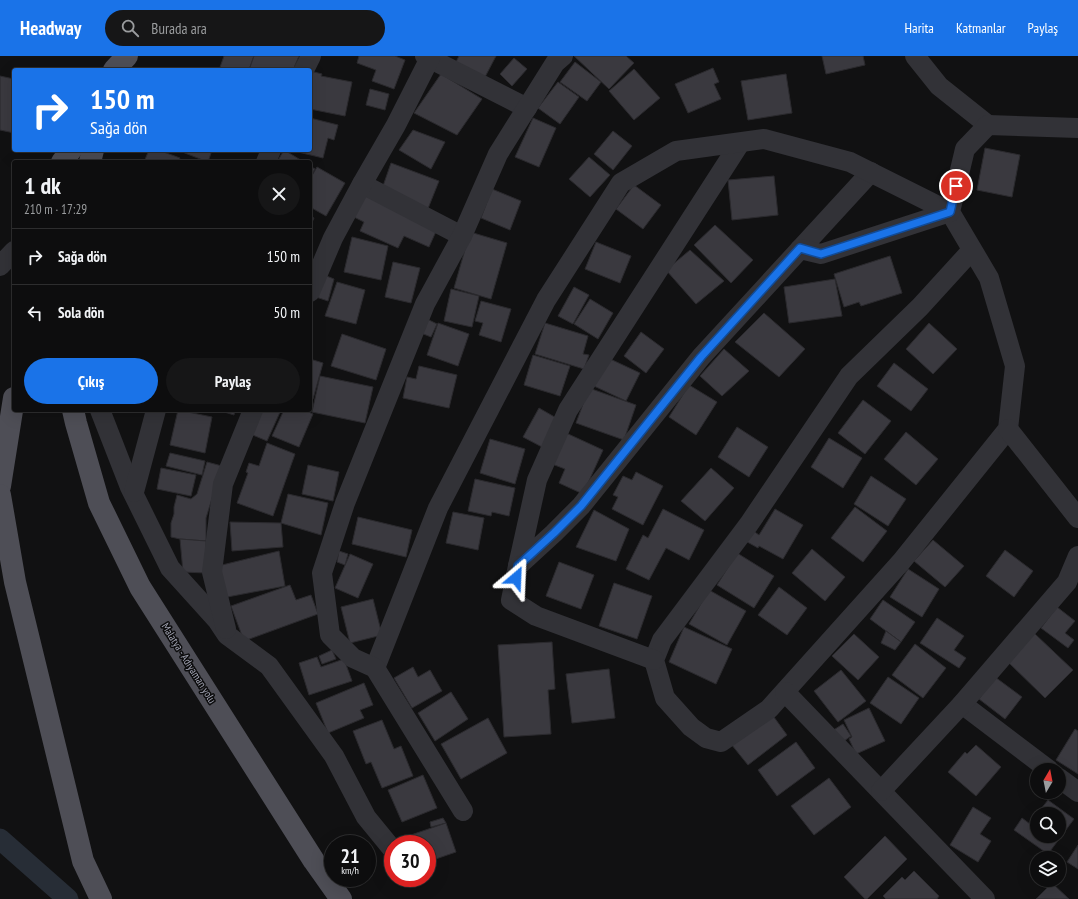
<!DOCTYPE html>
<html lang="tr">
<meta charset="utf-8">
<style>
body{margin:0;font-family:"PT Sans Narrow",sans-serif;background:#161617;color:#f1f3f6;height:100vh;display:flex;flex-direction:column;font-size:15px;white-space:nowrap}
*{box-sizing:border-box;margin:0}
p{font-size:13px;color:#9a9c9e}
.icon{flex:none;width:22px;height:22px;fill:none;stroke:currentColor;stroke-width:2;stroke-linecap:round;stroke-linejoin:round}
.map{position:relative;flex:1;overflow:hidden}
.drawer{position:absolute;left:12px;top:104px;width:300px;height:252px;display:flex;flex-direction:column;background:#0d0d0e;border-radius:4px;box-shadow:0 4px 16px #0002,0 0 0 1px #2d2d2e}
.drawer>*{flex:none}
.banner{position:absolute;left:12px;top:12px;width:300px;height:84px;border-radius:4px;box-shadow:0 4px 16px #0002,0 0 0 1px #2d2d2e;background:#1a73e8;color:#fff;overflow:hidden}
.needle{width:26px;rotate:10deg}
.tools{position:absolute;left:1030px;top:707px;display:grid;gap:8px}
.tools a{display:grid;place-items:center;width:36px;height:36px;border-radius:50%;background:#0d0d0e;box-shadow:0 4px 16px #0002,0 0 0 1px #2d2d2e;font-size:20px}
.speed{position:absolute;left:324px;top:779px;display:flex;gap:8px;font-size:20px;font-weight:700;text-align:center}
.speed>*{display:grid;place-content:center;width:52px;height:52px;border-radius:50%;background:#0d0d0e;box-shadow:0 4px 16px #0002,0 0 0 1px #2d2d2e;line-height:1}
.speed small{font-size:10px;font-weight:400}
.speed .limit{border:6px solid #d22;background:#fff;color:#111}
.pin{position:absolute;display:grid;place-items:center;width:34px;height:34px;color:#fff;margin:-17px;border:2px solid #fff;border-radius:50%;box-shadow:0 1px 4px #0007}
.me{position:absolute;width:44px;margin:-22px;rotate:26deg;stroke-linejoin:round;filter:drop-shadow(0 0 3px #0008)}
.turn{display:flex;align-items:center;gap:14px;height:84px;padding:0 12px;font-size:18px}
.turn .icon{width:52px;height:52px;stroke-width:2.5}
.turn b{display:block;font-size:28px;line-height:34px}
.round{display:grid;place-items:center;flex:none;width:42px;height:42px;border-radius:21px;background:#161617}
.overview{display:flex;align-items:center;justify-content:space-between;height:68px;padding:0 12px}
h1{font-size:24px;font-weight:800;line-height:30px}
.primary-button{display:flex;gap:8px;margin-top:auto;padding:8px 12px}
.primary-button a{flex:1;height:46px;border-radius:24px;background:#1a73e8;color:#fff;font-size:16px;font-weight:800;line-height:46px;text-align:center}
.primary-button a+a{background:#161617;color:#f1f3f6}
ul{padding:0;list-style:none}
li{display:flex;align-items:center;gap:12px;height:56px;padding:0 12px;border-top:1px solid #2d2d2e}
li div{flex:1}
li b{display:block;font-size:15px}
li em{font-style:normal}
header{display:flex;align-items:center;gap:24px;box-sizing:border-box;height:56px;padding:0 20px;background:#1a73e8;color:#fff}
header strong{font-size:19px}
nav{display:flex;gap:22px;margin-inline-start:auto;font-size:14px}
.search{width:280px;height:36px;background:#161617;display:flex;align-items:center;gap:10px;box-sizing:border-box;padding:0 14px;border-radius:22px;color:#9a9c9e;font-size:15px}
.map>svg:first-child{display:block}
.lines{fill:none;stroke-linecap:round;stroke-linejoin:round}
.canal{stroke:#272d36;stroke-width:21}
.building{fill:#3a393f;stroke:#2b2a2e}
.minor{stroke:#323237;stroke-width:20}
.major{stroke:#4e4e56;stroke-width:22}
.route-casing{stroke:#114b97;stroke-width:10}
.route{stroke:#1a73e8;stroke-width:7}
.labels{text-anchor:middle;stroke-width:3;stroke-linejoin:round;paint-order:stroke}
.street-label{font-size:11px;fill:#a2a4b3;stroke:#0c0c0d}
</style>
<header>
<strong>Headway</strong>
<div class="search"><svg class="icon" aria-label="search" viewBox="0 0 24 24"><circle cx="10" cy="10" r="6"/><path d="M15 15l6 6"/></svg>Burada ara</div>
<nav><a>Harita</a><a>Katmanlar</a><a>Paylaş</a></nav>
</header>
<div class="map">
<svg width="1078" height="843" viewBox="0 0 1078 843">
<rect width="100%" height="100%" fill="#111112"/>
<g class="lines">
<polyline class="canal" points="0,783 68,843"/>
</g>
<g class="building">
<polygon points="224,0 254,0 249,14 219,14"/>
<polygon points="254,0 299,0 293,14 249,14"/>
<polygon points="359,0 395,0 405,4 394,33 372,25 376,14 357,7"/>
<polygon points="459,0 496,0 485,21 456,6"/>
<polygon points="574,0 626,0 634,7 609,33"/>
<polygon points="822,0 863,0 865,9 826,18"/>
<polygon points="514,2 527,13 512,30 500,18"/>
<polygon points="575,6 601,26 587,45 560,26"/>
<polygon points="713,12 719,26 714,28 721,43 688,57 675,28"/>
<polygon points="634,13 660,42 634,64 609,35"/>
<polygon points="310,15 322,18 321,20 352,26 345,60 310,53"/>
<polygon points="441,18 482,43 457,79 414,57"/>
<polygon points="786,18 792,57 748,64 741,25"/>
<polygon points="0,20 14,23 14,77 0,74"/>
<polygon points="558,26 579,41 560,68 538,52"/>
<polygon points="370,33 389,38 385,54 366,49"/>
<polygon points="310,62 338,69 334,84 328,82 323,102 298,96 299,94 310,94"/>
<polygon points="533,62 556,72 539,111 515,101"/>
<polygon points="413,74 445,86 431,113 399,94"/>
<polygon points="613,75 632,90 613,114 594,98"/>
<polygon points="985,92 1020,99 1012,141 977,134"/>
<polygon points="149,94 158,94 180,102 178,106 144,106"/>
<polygon points="177,94 212,94 208,106"/>
<polygon points="284,94 304,106 277,106"/>
<polygon points="589,101 610,119 590,141 569,123"/>
<polygon points="391,107 439,125 427,155 382,133"/>
<polygon points="310,110 315,113 310,121"/>
<polygon points="317,111 345,127 326,160 310,151 310,123"/>
<polygon points="774,120 778,159 732,164 728,124"/>
<polygon points="634,129 661,149 643,173 616,153"/>
<polygon points="492,133 521,145 510,174 481,162"/>
<polygon points="362,138 438,171 429,191 404,180 398,192 360,175 364,166 352,160"/>
<polygon points="310,160 314,162 310,171"/>
<polygon points="715,169 753,204 731,227 694,189"/>
<polygon points="470,176 507,187 491,243 454,232"/>
<polygon points="352,181 388,190 381,224 344,216"/>
<polygon points="596,186 631,200 620,227 585,213"/>
<polygon points="690,194 724,225 696,248 666,214"/>
<polygon points="890,200 902,237 861,250 859,246 844,251 834,218"/>
<polygon points="393,206 420,212 411,247 385,241"/>
<polygon points="324,219 334,223 328,245 316,241"/>
<polygon points="835,223 842,260 789,267 784,231"/>
<polygon points="337,226 365,234 356,268 325,260"/>
<polygon points="574,231 589,239 573,268 558,260"/>
<polygon points="451,233 479,240 472,271 444,265"/>
<polygon points="590,243 613,257 598,283 574,268"/>
<polygon points="481,245 511,253 501,286 479,279 483,267 475,265"/>
<polygon points="764,257 805,293 779,321 735,286"/>
<polygon points="427,263 437,268 431,281 421,277"/>
<polygon points="438,267 469,278 458,310 427,299"/>
<polygon points="545,267 588,280 583,298 589,299 584,313 535,298"/>
<polygon points="929,267 957,293 933,318 906,293"/>
<polygon points="641,276 664,293 646,317 624,300"/>
<polygon points="342,278 386,293 376,324 331,310"/>
<polygon points="724,293 749,315 722,340 700,320"/>
<polygon points="533,299 570,310 560,340 524,329"/>
<polygon points="608,302 640,317 626,345 594,330"/>
<polygon points="310,303 323,307 313,343 310,342"/>
<polygon points="894,307 928,333 911,355 877,330"/>
<polygon points="419,310 457,319 449,352 403,342 407,321 416,323"/>
<polygon points="320,320 373,331 365,367 312,356"/>
<polygon points="689,329 717,346 696,379 669,361"/>
<polygon points="589,332 636,349 624,384 576,367"/>
<polygon points="863,344 891,365 865,398 838,377"/>
<polygon points="539,352 558,363 542,391 523,381"/>
<polygon points="178,354 212,361 205,397 170,389"/>
<polygon points="218,354 235,354 234,359"/>
<polygon points="259,354 281,354 267,385 248,377"/>
<polygon points="284,354 304,354 313,358 299,391 272,380"/>
<polygon points="737,371 768,391 749,421 718,401"/>
<polygon points="906,376 938,403 916,429 884,403"/>
<polygon points="566,377 603,394 583,438 559,427 565,413 552,408"/>
<polygon points="829,382 862,402 843,432 811,411"/>
<polygon points="490,383 525,393 515,428 480,417"/>
<polygon points="267,387 295,398 273,460 237,447 248,417 246,416 249,407 259,410"/>
<polygon points="170,397 205,405 202,419 166,410"/>
<polygon points="207,406 222,410 206,462 206,485 180,483 171,481 171,467 174,458 174,451 177,439 191,443 197,438"/>
<polygon points="308,409 339,416 333,445 302,438"/>
<polygon points="161,412 196,419 191,440 157,433"/>
<polygon points="711,412 734,432 705,465 681,445"/>
<polygon points="636,416 663,430 643,469 612,453 618,441 613,439 623,420 632,424"/>
<polygon points="871,420 906,443 888,470 854,448"/>
<polygon points="475,423 515,432 509,460 492,456 491,460 468,455"/>
<polygon points="288,438 328,447 321,479 281,467"/>
<polygon points="855,451 887,475 863,506 831,482"/>
<polygon points="663,453 704,474 689,504 666,492 649,524 626,513 643,479 648,482"/>
<polygon points="775,453 803,469 783,503 759,490 758,492 742,483 749,472 759,479"/>
<polygon points="594,454 629,473 616,505 576,491"/>
<polygon points="453,456 484,462 478,494 446,487"/>
<polygon points="358,461 412,474 406,501 352,488"/>
<polygon points="230,466 281,467 283,491 232,495"/>
<polygon points="180,483 206,485 206,517 183,516"/>
<polygon points="933,484 964,510 945,531 914,505"/>
<polygon points="812,493 845,521 825,545 792,517"/>
<polygon points="1005,494 1033,515 1014,541 986,520"/>
<polygon points="279,495 285,530 222,542 218,510"/>
<polygon points="339,495 348,498 345,509 337,506"/>
<polygon points="737,497 774,520 754,552 717,529"/>
<polygon points="350,498 373,508 358,542 335,532"/>
<polygon points="559,506 594,519 581,553 546,540"/>
<polygon points="908,513 939,533 922,561 890,541"/>
<polygon points="614,527 652,540 637,583 599,570"/>
<polygon points="290,529 296,544 311,539 318,558 244,585 231,550"/>
<polygon points="779,531 807,552 787,579 758,559"/>
<polygon points="709,534 746,555 727,589 689,568"/>
<polygon points="373,543 382,579 350,587 341,551"/>
<polygon points="883,544 915,566 901,586 870,563"/>
<polygon points="1057,551 1075,565 1065,577 1074,584 1068,592 1041,572"/>
<polygon points="937,562 964,580 954,594 966,602 959,612 920,587"/>
<polygon points="684,571 732,593 716,628 669,606"/>
<polygon points="886,575 901,586 895,594 881,587"/>
<polygon points="1034,577 1073,614 1045,642 1007,605"/>
<polygon points="854,578 879,601 858,624 832,600"/>
<polygon points="552,586 555,633 548,634 551,678 504,681 498,589"/>
<polygon points="915,588 946,612 923,642 892,619"/>
<polygon points="332,594 336,603 322,608 319,600"/>
<polygon points="317,601 321,611 344,603 352,625 309,639 299,607"/>
<polygon points="413,611 418,621 430,614 442,635 412,652 394,622"/>
<polygon points="609,613 615,662 572,667 566,618"/>
<polygon points="841,614 866,645 838,666 814,635"/>
<polygon points="888,621 919,642 901,668 870,647"/>
<polygon points="995,621 1022,641 1005,663 979,643"/>
<polygon points="364,627 373,649 360,654 364,662 328,677 316,647"/>
<polygon points="451,636 468,663 435,685 418,657"/>
<polygon points="869,652 885,685 856,698 849,683 852,681 844,664"/>
<polygon points="771,657 787,679 748,709 731,688"/>
<polygon points="488,662 507,697 461,723 441,688"/>
<polygon points="382,664 394,693 401,690 413,720 382,732 371,706 366,708 353,675"/>
<polygon points="843,668 851,680 840,688 832,675"/>
<polygon points="1075,673 1078,675 1078,718 1056,704"/>
<polygon points="796,686 815,712 777,740 758,714"/>
<polygon points="976,689 1001,711 976,740 948,716 965,696 967,698"/>
<polygon points="423,719 437,752 402,766 388,734"/>
<polygon points="829,722 851,751 814,779 791,750"/>
<polygon points="1048,744 1074,763 1048,798 1014,774 1022,762 1030,768 1037,759 1037,780 1059,780 1059,758 1037,758"/>
<polygon points="973,751 991,762 980,778 991,785 978,806 950,789"/>
<polygon points="443,762 446,767 431,771 430,766"/>
<polygon points="446,767 456,796 427,806 427,788 411,788 408,780"/>
<polygon points="885,780 907,803 867,843 865,843 844,821"/>
<polygon points="1078,789 1078,813 1067,806"/>
<polygon points="914,815 939,840 937,843 886,843 883,840 902,821 905,824"/>
<polygon points="1052,827 1069,843 1036,843"/>
</g>
<g class="lines">
<g class="minor">
<polyline points="425,0 527,52"/>
<polyline points="915,0 939,30 988,69"/>
<polyline points="304,14 311,0"/>
<polyline points="740,87 568,354 537,424 518,510 554,477 581,450 701,301 871,116"/>
<polyline points="266,106 271,94"/>
<polyline points="362,128 462,180"/>
<polyline points="800,193 821,198 950,156"/>
<polyline points="972,194 920,251 849,320 749,468 662,584 654,604 665,642 691,671 706,682 721,686 769,653 901,506 1008,373 1015,310 989,222 950,156 965,93 988,69 1078,72"/>
<polyline points="0,210 14,195"/>
<polyline points="310,236 333,182 362,128 396,69 431,0"/>
<polyline points="100,354 130,431 170,512 217,564 227,579 269,610 334,700 366,761 393,794"/>
<polyline points="1008,373 1078,462"/>
<polyline points="134,436 156,354"/>
<polyline points="518,510 511,544 536,560 654,604"/>
<polyline points="226,573 212,516 223,428 253,354"/>
<polyline points="375,612 438,452 546,244 621,127 676,95 764,83 850,106 950,156"/>
<polyline points="785,636 985,843"/>
<polyline points="962,648 1049,714"/>
<polyline points="1059,722 1078,736"/>
<polyline points="881,735 962,648 1067,526 1078,500"/>
<polyline points="463,755 375,612 353,602 330,579 322,517 345,447 425,248 462,180 498,98 555,7 563,0"/>
</g>
<g class="major">
<polyline points="114,14 127,0"/>
<polyline points="62,106 71,94"/>
<polyline points="90,106 93,94"/>
<polyline points="73,354 76,367 99,447 140,531 314,805 341,843"/>
<polyline points="0,430 14,342"/>
<polyline points="0,439 15,526 83,805 101,843"/>
</g>
</g>
<g class="lines">
<defs>
<polyline id="route" points="516,522 518,510 554,477 581,450 701,301 800,192 821,198 950,156 956,130"/>
</defs>
<use href="#route" class="route-casing"/>
<use href="#route" class="route"/>
</g>
<g class="labels">
<g class="street-label">
<text transform="translate(189 607) rotate(58)" y="4">Malatya - Adıyaman yolu</text>
</g>
</g>
</svg>
<div class="tools">
<a><svg class="needle" viewBox="-14 -14 28 28"><path d="M0-13l5 13h-10z" fill="#e53935"/><path d="M0 13l5-13h-10z" fill="#9a9c9e"/></svg></a>
<a><svg class="icon" aria-label="search" viewBox="0 0 24 24"><circle cx="10" cy="10" r="6"/><path d="M15 15l6 6"/></svg></a>
<a><svg class="icon" aria-label="layers" viewBox="0 0 24 24"><path d="M12 4l9 5-9 5-9-5zM3 14l9 5 9-5"/></svg></a>
</div>
<div class="speed"><div>21<small>km/h</small></div><div class="limit">30</div></div>
<div class="pin" style="left:956px;top:130px;background:#d93025"><svg class="icon" aria-label="arrive" viewBox="0 0 24 24"><path d="M6 21V4h12l-3 4 3 4H6"/></svg></div>
<svg class="me" style="left:516px;top:522px" viewBox="-20 -20 40 40"><path d="M0-17L14 15 0 8-14 15z" fill="#1a73e8" stroke="#fff" stroke-width="4"/></svg>
<div class="banner">
<div class="turn"><svg class="icon" aria-label="right" viewBox="0 0 24 24"><path d="M7 20v-9h11M14 6l5 5-5 5"/></svg><div><b>150 m</b>Sağa dön</div></div>
</div>
<section class="drawer">
<div class="overview"><div><h1>1 dk</h1><p>210 m · 17:29</p></div><a class="round"><svg class="icon" aria-label="close" viewBox="0 0 24 24"><path d="M6 6l12 12M18 6L6 18"/></svg></a></div>
<ul>
<li><svg class="icon" aria-label="right" viewBox="0 0 24 24"><path d="M7 20v-9h11M14 6l5 5-5 5"/></svg><div><b>Sağa dön</b></div><em>150 m</em></li>
<li><svg class="icon" aria-label="left" viewBox="0 0 24 24"><path d="M17 20v-9H6M10 6l-5 5 5 5"/></svg><div><b>Sola dön</b></div><em>50 m</em></li>
</ul>
<div class="primary-button"><a>Çıkış</a><a>Paylaş</a></div>
</section>
</div>
